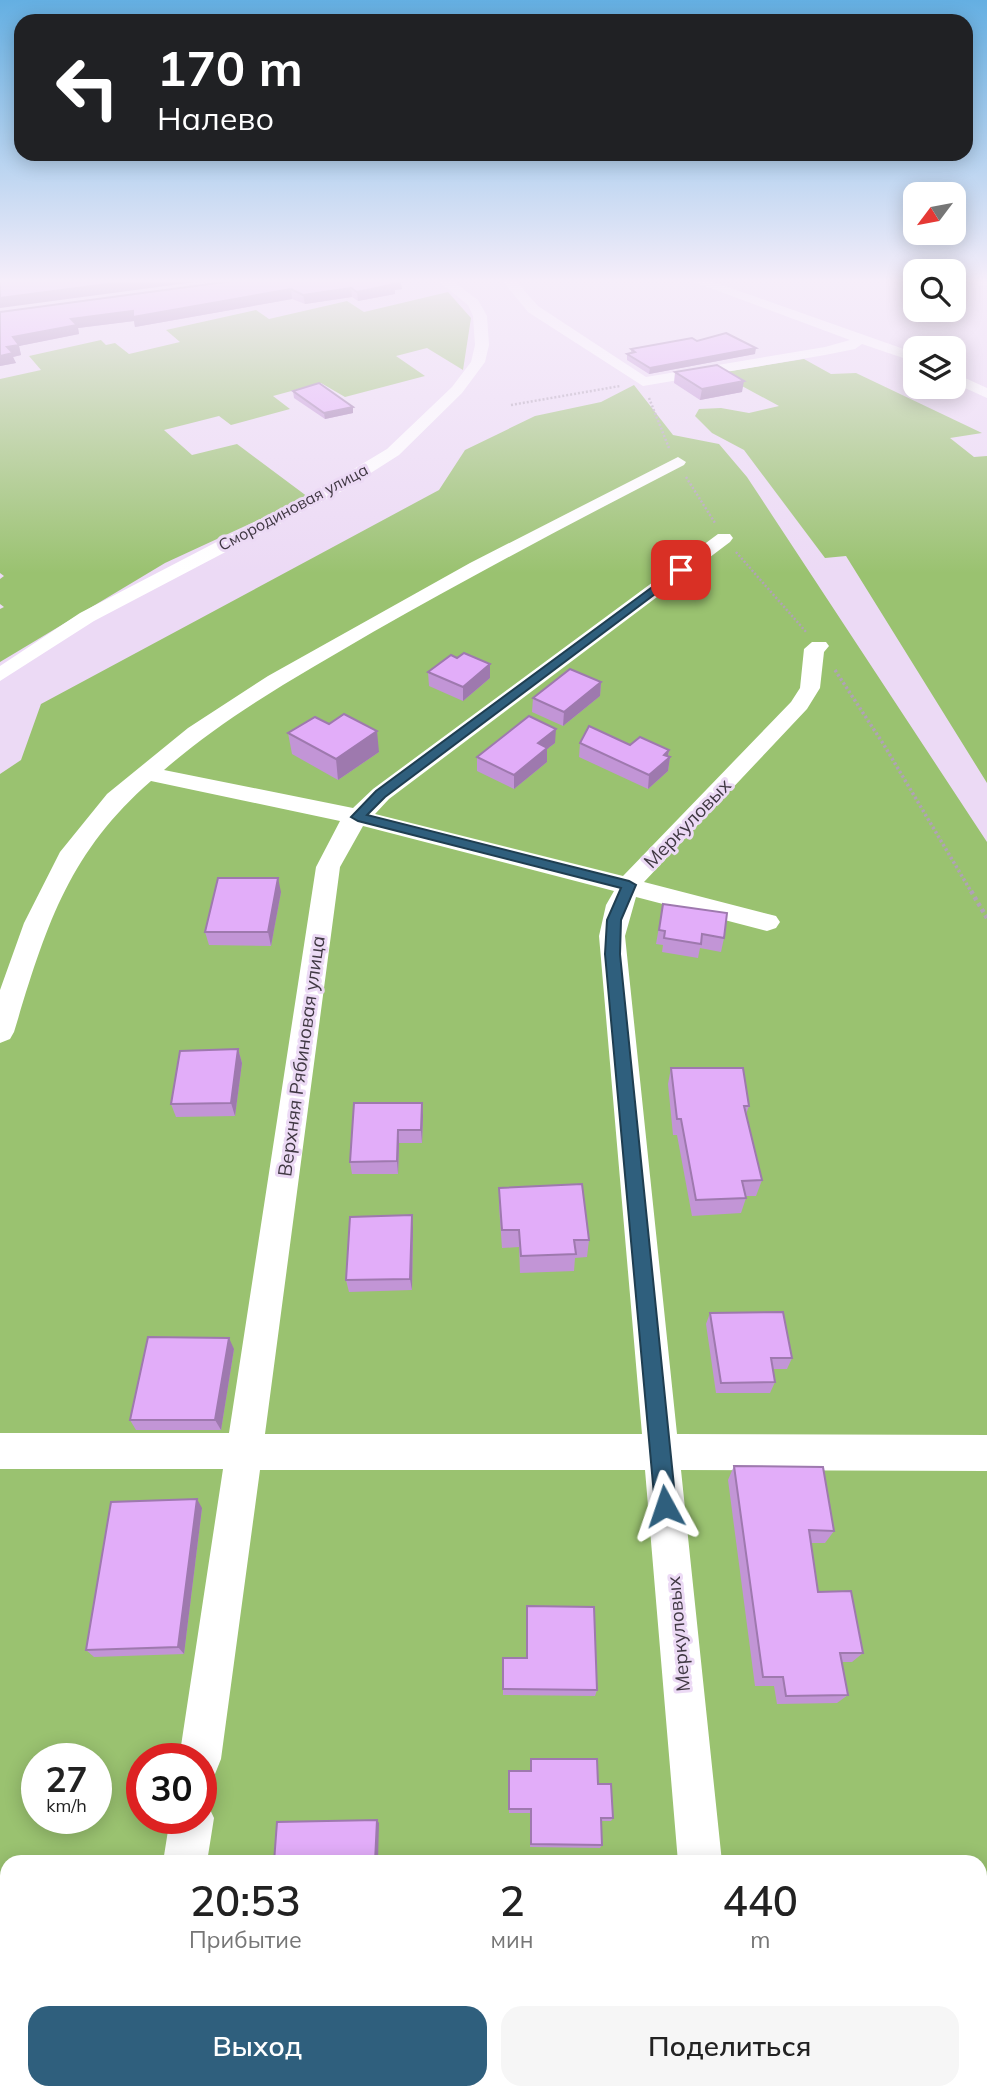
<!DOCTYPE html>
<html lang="ru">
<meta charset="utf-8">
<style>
body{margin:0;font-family:Mulish,sans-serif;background:#f6f6f6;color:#222;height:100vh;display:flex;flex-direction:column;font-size:26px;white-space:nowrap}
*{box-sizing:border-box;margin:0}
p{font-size:23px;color:#767676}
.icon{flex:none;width:38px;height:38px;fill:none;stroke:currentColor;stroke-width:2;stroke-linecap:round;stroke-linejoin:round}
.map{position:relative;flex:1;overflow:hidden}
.sheet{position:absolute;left:0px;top:1855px;width:987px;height:245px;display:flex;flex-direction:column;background:#fff;border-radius:21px 21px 0 0;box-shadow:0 4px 18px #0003}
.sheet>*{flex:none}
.hud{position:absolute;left:14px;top:14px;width:959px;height:147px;border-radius:21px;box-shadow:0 4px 18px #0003;background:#202124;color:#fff;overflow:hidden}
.needle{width:46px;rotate:238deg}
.controls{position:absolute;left:903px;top:182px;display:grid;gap:14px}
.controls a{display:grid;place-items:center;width:63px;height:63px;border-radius:14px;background:#fff;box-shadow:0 4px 18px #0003;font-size:35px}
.speed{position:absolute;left:21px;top:1743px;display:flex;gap:14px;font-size:35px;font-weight:700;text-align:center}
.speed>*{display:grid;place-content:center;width:91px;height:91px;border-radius:50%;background:#fff;box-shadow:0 4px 18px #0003;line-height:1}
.speed small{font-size:18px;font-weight:400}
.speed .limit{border:10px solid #d22;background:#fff;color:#111}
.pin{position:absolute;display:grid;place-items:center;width:60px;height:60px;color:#fff;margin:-30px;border-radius:14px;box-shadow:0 4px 10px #0006}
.me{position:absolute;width:77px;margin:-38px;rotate:355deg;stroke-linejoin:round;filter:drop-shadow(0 0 5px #0008)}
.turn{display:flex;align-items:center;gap:24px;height:147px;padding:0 28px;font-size:32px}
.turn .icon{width:91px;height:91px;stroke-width:2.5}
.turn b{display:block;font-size:49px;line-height:60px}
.eta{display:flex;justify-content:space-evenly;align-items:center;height:119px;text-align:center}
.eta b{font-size:42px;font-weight:600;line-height:49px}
.action{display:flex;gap:14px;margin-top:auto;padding:14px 28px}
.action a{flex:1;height:80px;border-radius:21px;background:#2f5f7d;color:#fff;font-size:28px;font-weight:600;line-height:80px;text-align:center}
.action a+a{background:#f6f6f6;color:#222}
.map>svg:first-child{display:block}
.green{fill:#9ac270;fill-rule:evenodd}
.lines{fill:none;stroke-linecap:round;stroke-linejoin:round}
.path-far2{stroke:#b0a2b7;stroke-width:2.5;stroke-dasharray:2 2;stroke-linecap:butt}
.path-far1{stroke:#b0a2b7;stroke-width:3.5;stroke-dasharray:2.5 2.5;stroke-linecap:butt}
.path{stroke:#b0a2b7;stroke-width:4.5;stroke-dasharray:3.5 3.5;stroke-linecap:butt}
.minor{fill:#fff;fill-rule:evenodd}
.wall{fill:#c295d6}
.shaded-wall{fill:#9e79ae}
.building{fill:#e2adf9;stroke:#9e79ae;stroke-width:2}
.route{fill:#2f5f7d;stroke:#1f3e51;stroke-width:2}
.labels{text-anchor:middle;stroke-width:6;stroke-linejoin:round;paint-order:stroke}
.far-street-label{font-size:16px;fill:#403843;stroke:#ecdaf5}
.street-label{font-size:19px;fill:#403843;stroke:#ecdaf5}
</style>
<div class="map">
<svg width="987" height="2100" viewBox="0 0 987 2100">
<rect width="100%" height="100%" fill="#ecdaf5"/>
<g class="green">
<polygon points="448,292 471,318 463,370 427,348 396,356 425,376 345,397 321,383 273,396 290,409 231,425 219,416 164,430 192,455 237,444 308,497 165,563 0,662 0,609 4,607 0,604 0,579 4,576 0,573 0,379 41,370 29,356 101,340 106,345 115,343 129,354 180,342 166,330 256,310 269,319 347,301 364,312"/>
<polygon points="804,359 831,374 856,373 982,433 950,438 974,457 987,456 987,783 846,556 825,558 744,450 712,433 695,416 699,409 721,408 749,413 779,406 718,373"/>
<path d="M634,385L673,435L719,444L747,477L987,842V2100H0V774L21,760L41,704L439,490L465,450L535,416L601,402ZM37,1759H96V1818H37ZM142,1759H201V1818H142ZM7,1862H980V2093H7Z"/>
</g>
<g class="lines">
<g class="path-far2">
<polyline points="649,398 669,448"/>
<polyline points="511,405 620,386"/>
<polyline points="686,477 715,523"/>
<polyline points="736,552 807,633"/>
</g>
<polyline class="path-far1" points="835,670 884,745 972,893"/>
<polyline class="path" points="971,891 987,918"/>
<g class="minor">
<polygon points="436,279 450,279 478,300 487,316 489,345 485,362 462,393 399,455 344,490 94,621 0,681 0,666 80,613 332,482 387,449 452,387 471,362 475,345 473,316 468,305"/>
<polygon points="501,279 514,279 538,306 646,377 825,347 850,340 686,279 705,279 915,353 915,362 862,344 855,349 825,355 643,386 528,312"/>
<polygon points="964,279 987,279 987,286 966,282"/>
<polygon points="954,373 987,388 987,398 954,383"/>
<path d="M678,457L686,462L684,465C579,519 475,574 373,632C301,674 227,715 164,770L353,808L373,789L718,534H730L733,538L730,542L389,799L375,814L623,876L791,702L800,688L804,649L812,642H826L829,646L824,652L820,688L807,709L644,882L776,916L780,922L776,928L767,931L636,897L625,936L677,1434L987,1435V1471L681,1470L722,1862H678L645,1470H260L221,1759L215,1774L201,1780V1759H179L223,1469H0V1433H229L316,867L340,821L151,781C67,854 45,930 14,1032L10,1039L0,1043V990L24,923L60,852L107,794L188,728L268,676L470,563ZM363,826L614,891L606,905L599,936L642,1434H265L340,867Z"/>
<polygon points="201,1800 207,1803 214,1818 207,1862 163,1862 170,1818 201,1818"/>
<polygon points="128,2093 176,2093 175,2100 127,2100"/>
<rect x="698" y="2093" width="48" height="7"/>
</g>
</g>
<g class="wall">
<polygon points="247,279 409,279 409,281 401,283 402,289 395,290 395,294 358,301 352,297 305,304 292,299 135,327 134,321 78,328 79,334 19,346 21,355 13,357 16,363 0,366 0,312"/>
<polygon points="697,341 755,354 649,374 627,360 627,354 631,353 631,349"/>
<polygon points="675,372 742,392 700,400 674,383"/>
<polygon points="293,391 353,413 325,419 294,398"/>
<polygon points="457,658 490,664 490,678 463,701 429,686 428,672"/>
<polygon points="601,682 600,696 563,726 532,712 533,698"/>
<polygon points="288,733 379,752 338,780 292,754"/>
<polygon points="555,743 547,749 547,762 514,789 477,771 477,757"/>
<polygon points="580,743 630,745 669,750 668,756 670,757 668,771 648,789 579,757"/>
<polygon points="281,892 271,946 209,945 205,932"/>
<polygon points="663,904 724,938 721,952 700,948 698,958 662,952 663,945 656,944"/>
<polygon points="238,1049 242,1063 235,1116 176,1117 171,1104"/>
<polygon points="671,1068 749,1106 746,1114 762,1180 756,1196 746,1196 746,1198 741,1213 692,1216 677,1135 673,1135 668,1084"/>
<polygon points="422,1103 423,1116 422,1143 399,1143 398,1174 352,1174 350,1162"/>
<polygon points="499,1188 589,1240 587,1257 575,1258 574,1271 520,1273 519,1247 502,1248 499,1206"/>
<polygon points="413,1228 412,1290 349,1292 346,1280"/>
<polygon points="710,1313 792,1358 787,1369 773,1369 775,1382 770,1393 716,1393 706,1324"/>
<polygon points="234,1349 221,1430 136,1430 130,1420"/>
<polygon points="734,1466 834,1531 825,1543 811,1543 818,1592 863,1653 852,1662 842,1662 848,1695 837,1703 777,1704 774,1686 755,1686 728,1480"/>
<polygon points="202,1508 184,1654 94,1657 86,1650"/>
<polygon points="527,1606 597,1690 595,1696 503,1695 503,1658 526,1658"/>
<polygon points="531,1759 598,1784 613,1818 611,1821 601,1821 602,1845 600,1848 530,1847 530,1813 509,1813 509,1775 530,1771"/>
<polygon points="256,2093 355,2093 354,2100 251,2096"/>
<polygon points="815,2093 942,2093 944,2100 817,2100"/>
</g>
<g class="shaded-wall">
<polygon points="146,279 218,279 0,308 0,298"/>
<polygon points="393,279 409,279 409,281 401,283 402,289 395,290 395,294 358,301 357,292 391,282"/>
<polygon points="351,288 352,297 305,304 303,295"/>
<polygon points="291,289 292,299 135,327 134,321 78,328 79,334 19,346 21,355 13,357 16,363 0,366 0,356 13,337 71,319"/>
<polygon points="756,348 755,354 649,374 650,368"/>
<polygon points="744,381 742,392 700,400 702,389"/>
<polygon points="353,407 353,413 325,419 324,413"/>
<polygon points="490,664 490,678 463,701 463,687"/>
<polygon points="601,682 600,696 563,726 564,712"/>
<polygon points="556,729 555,743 547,749 547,762 514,789 514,775 538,743"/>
<polygon points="377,731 379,752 338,780 336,759"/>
<polygon points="669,750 667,760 670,757 668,771 648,789 649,775 664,755"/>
<polygon points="278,878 281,892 271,946 268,932"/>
<polygon points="238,1049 242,1063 235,1116 231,1103"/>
<polygon points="422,1103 423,1116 422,1143 421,1130"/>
<polygon points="398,1130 399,1143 398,1174 397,1161"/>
<polygon points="412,1215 413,1228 412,1290 410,1279"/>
<polygon points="229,1338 234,1349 221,1430 215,1420"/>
<polygon points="197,1499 202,1508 184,1654 178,1647"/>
<polygon points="377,1820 379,1823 378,1862 375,1862"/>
<polygon points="351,2093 355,2093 354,2100 351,2100"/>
</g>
<g class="building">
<polygon points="0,279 146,279 0,298"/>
<polygon points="247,279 401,280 391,282 395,284 357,292 351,288 303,295 291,289 133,317 133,311 71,319 77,325 13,337 19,345 7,347 13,353 0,356 0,312"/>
<polygon points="726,333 756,348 650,368 627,354 635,352 631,349 692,338 697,341"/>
<polygon points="717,365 744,381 702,389 675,372"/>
<polygon points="319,383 353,407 324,413 293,391"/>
<polygon points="464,653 490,664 463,687 428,672 451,655 457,658"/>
<polygon points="570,669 601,682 564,712 533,698"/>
<polygon points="344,714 377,731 336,759 288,733 315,717 329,724"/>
<polygon points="529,716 556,729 538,743 547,748 514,775 477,757"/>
<polygon points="589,726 630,745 640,737 669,750 664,755 670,757 649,775 580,743"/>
<polygon points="218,878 278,878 268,932 205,932"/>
<polygon points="663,904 727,913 724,938 702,934 701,944 664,938 665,931 659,930"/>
<polygon points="238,1049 231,1103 171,1104 180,1051"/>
<polygon points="671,1068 743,1068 749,1106 744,1106 762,1180 742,1181 746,1198 696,1200 681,1119 677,1119"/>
<polygon points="354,1103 422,1103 421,1130 398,1130 397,1161 350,1162"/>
<polygon points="582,1184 589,1240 574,1240 576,1254 521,1256 519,1230 502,1230 499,1188"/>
<polygon points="412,1215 410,1279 346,1280 350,1217"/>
<polygon points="783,1312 792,1358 771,1358 775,1382 721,1383 710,1313"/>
<polygon points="148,1337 229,1338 215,1420 130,1420"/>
<polygon points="734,1466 823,1467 834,1531 809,1530 818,1592 851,1591 863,1653 840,1653 848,1695 786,1696 783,1677 763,1677"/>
<polygon points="197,1499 178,1647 86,1650 111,1502"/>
<polygon points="527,1606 594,1607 597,1690 503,1689 503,1658 527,1658"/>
<polygon points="531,1759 597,1759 598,1784 611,1784 613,1818 601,1818 602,1845 531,1844 531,1809 509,1809 509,1771 531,1771"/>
<polygon points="377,1820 375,1862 274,1862 277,1822"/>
<polygon points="329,2093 351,2093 351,2100 251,2100 251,2096"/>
<polygon points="827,2093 942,2093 944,2100 828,2100"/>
</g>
<linearGradient id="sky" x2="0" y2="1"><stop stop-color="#64afe2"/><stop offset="0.49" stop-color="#f6eefa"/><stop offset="1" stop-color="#f6eefa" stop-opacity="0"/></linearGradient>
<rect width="987" height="573" fill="url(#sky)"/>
<polygon class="route" points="678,568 687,570 385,797 367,815 629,881 636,885 621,920 620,954 676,1506 673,1514 665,1517 658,1514 655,1506 605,954 607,920 621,888 358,821 351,817 376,791"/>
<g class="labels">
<g class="far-street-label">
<text transform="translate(293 507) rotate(-28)" y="6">Смородиновая улица</text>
</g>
<g class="street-label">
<text transform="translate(687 823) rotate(-46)" y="7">Меркуловых</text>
<text transform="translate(301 1056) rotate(-82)" y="7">Верхняя Рябиновая улица</text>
<text transform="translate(678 1634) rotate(-95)" y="7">Меркуловых</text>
</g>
</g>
</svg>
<div class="controls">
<a><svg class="needle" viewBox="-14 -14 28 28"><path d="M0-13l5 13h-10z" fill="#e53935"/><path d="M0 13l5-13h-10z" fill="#767676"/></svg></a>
<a><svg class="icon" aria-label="search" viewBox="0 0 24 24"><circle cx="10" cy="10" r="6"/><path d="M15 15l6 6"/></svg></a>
<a><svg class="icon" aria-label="layers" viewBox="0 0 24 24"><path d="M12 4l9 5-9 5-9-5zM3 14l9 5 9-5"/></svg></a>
</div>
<div class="speed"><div>27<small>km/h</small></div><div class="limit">30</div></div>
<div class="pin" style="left:681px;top:570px;background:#d93025"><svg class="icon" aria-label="arrive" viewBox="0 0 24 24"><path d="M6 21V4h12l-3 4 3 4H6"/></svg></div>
<svg class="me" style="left:665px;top:1506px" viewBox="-20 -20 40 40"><path d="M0-17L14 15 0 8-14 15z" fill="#2f5f7d" stroke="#fff" stroke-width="4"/></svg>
<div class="hud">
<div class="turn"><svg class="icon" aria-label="left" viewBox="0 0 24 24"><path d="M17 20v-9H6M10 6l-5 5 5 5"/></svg><div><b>170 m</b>Налево</div></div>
</div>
<section class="sheet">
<div class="eta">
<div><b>20:53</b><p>Прибытие</p></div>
<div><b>2</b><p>мин</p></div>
<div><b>440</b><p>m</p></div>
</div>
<div class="action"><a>Выход</a><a>Поделиться</a></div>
</section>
</div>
